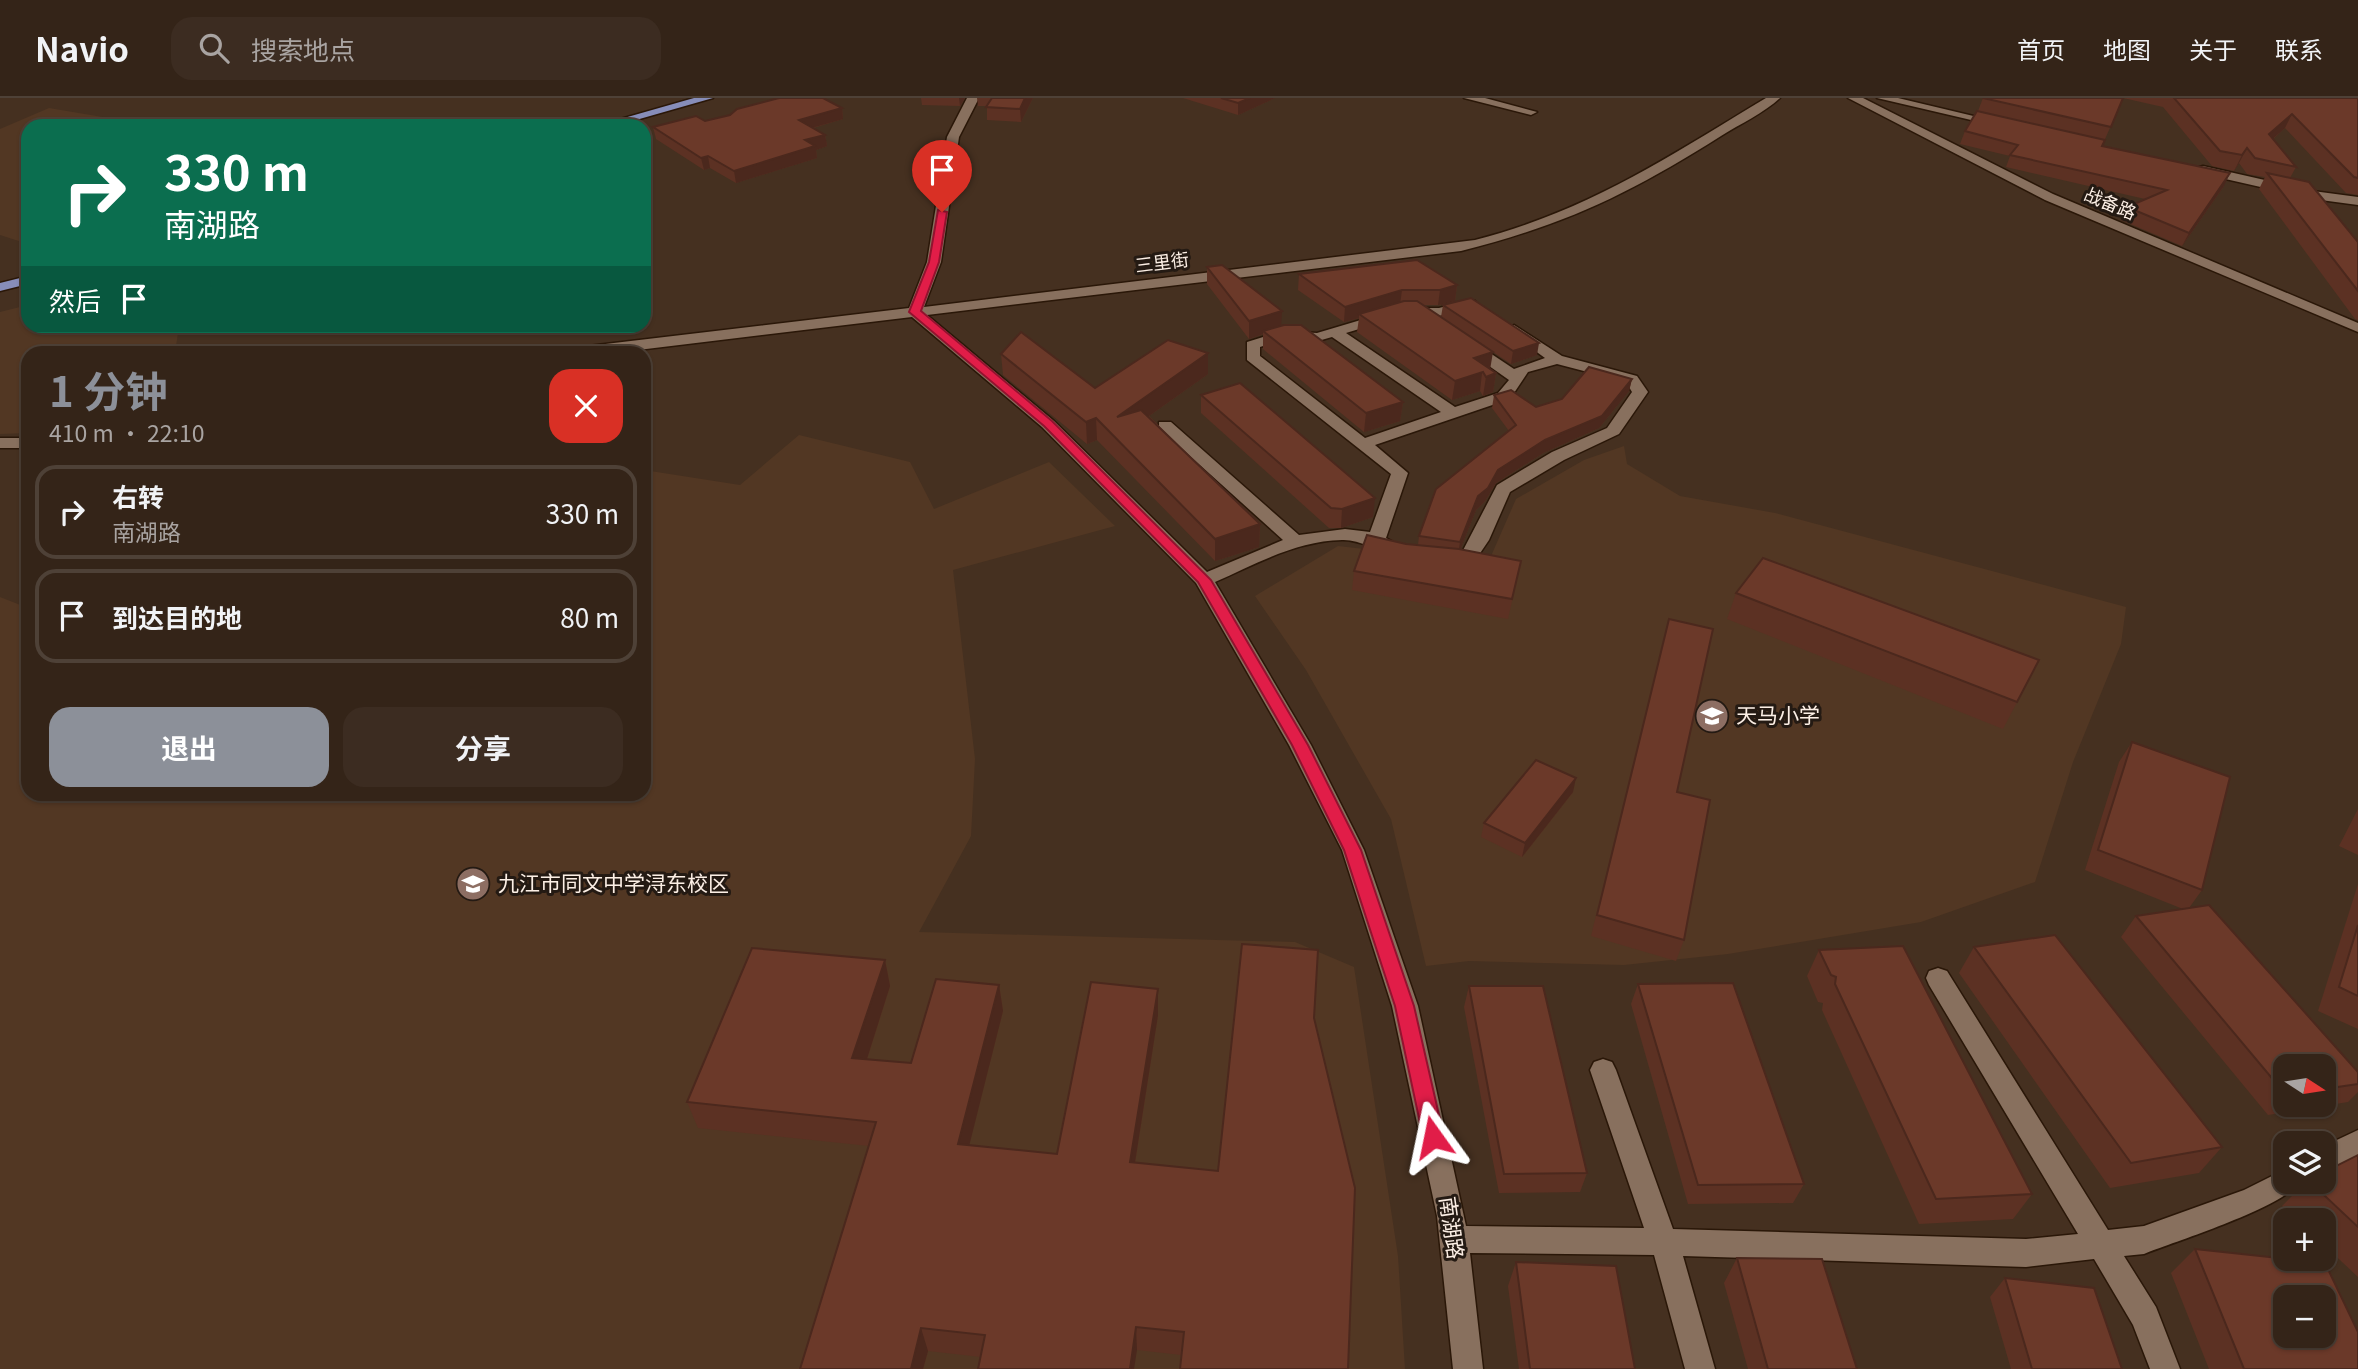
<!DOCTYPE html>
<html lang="zh">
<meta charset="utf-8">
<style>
body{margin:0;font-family:Georgia,"Noto Sans SC",serif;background:#3c2c21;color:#f1f3f6;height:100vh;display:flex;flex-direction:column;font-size:26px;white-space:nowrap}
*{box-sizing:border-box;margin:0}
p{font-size:23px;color:#a9a4a2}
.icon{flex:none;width:38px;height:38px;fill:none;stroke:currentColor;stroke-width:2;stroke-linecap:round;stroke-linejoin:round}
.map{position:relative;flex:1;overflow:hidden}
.sheet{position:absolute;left:21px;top:248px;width:630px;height:455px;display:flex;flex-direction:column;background:#342418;border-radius:21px;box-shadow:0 2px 5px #0004,0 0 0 2px #4e4137}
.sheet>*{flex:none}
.top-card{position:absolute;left:21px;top:21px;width:630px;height:214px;border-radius:21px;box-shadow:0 2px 5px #0004,0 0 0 2px #4e4137;background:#0b6e4f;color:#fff;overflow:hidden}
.needle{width:46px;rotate:102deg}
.tools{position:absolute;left:2273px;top:956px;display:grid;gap:14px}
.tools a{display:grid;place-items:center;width:63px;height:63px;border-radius:14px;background:#342418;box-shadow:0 2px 5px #0004,0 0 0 2px #4e4137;font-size:35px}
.pin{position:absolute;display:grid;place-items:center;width:60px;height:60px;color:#fff;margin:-72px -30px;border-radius:50% 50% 50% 0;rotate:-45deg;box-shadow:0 0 7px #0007}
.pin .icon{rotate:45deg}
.me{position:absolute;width:77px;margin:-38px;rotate:348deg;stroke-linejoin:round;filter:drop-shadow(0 0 5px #0008)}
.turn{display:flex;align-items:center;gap:24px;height:147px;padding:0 28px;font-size:32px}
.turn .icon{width:91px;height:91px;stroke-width:2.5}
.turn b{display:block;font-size:49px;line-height:60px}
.then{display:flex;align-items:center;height:66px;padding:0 28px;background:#0003;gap:14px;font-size:26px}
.round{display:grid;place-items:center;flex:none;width:74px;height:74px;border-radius:21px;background:#3c2c21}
.head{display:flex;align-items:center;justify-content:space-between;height:119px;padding:0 28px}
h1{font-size:42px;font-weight:700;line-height:52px;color:#8c9099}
.button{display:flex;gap:14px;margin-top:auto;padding:14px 28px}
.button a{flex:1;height:80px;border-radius:21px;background:#8c9099;color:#fff;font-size:28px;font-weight:700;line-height:80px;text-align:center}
.button a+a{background:#3c2c21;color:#f1f3f6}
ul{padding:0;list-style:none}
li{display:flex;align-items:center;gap:21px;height:94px;margin:0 14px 10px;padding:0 14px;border:4px solid #4e4137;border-radius:21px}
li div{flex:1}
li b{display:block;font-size:26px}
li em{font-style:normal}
header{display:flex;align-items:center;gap:42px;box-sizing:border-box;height:98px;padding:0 35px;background:#342418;border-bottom:2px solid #4e4137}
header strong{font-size:33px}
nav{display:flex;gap:38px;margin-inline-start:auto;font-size:24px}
.search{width:490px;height:63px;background:#3c2c21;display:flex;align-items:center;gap:18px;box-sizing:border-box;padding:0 24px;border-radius:21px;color:#a9a4a2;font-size:26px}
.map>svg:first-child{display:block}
.built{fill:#523723}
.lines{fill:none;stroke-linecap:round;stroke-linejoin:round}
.minor-casing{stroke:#2a1708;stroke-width:3}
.major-casing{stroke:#2a1708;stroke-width:3}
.minor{fill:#88705e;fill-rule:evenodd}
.major{fill:#878db9;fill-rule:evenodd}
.wall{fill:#5c3123;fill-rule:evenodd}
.shaded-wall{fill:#4b281d}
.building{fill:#6b3929;stroke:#4b281d;stroke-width:2;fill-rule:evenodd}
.route{fill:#e11d48;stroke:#92132f;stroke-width:2}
.labels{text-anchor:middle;stroke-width:6;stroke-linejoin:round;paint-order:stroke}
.far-street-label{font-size:18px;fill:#fcefe5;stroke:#241a13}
.poi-label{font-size:21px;fill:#fcefe5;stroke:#241a13;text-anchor:start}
.street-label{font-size:21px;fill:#fcefe5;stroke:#241a13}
</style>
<header>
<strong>Navio</strong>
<div class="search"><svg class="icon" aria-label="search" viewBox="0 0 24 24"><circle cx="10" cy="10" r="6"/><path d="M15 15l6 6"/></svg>搜索地点</div>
<nav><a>首页</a><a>地图</a><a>关于</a><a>联系</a></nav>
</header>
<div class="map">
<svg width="2358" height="1271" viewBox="0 0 2358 1271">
<rect width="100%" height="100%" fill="#453020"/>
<g class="built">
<polygon points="49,10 156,28 28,28 28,146 0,137 0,31"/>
<polygon points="28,207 28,228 179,228 175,255 28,256 28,335 0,336 0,214"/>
<polygon points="799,337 910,364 934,411 1049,364 1115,428 953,472 975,661 971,738 919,834 1295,844 1354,869 1398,1158 1405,1271 0,1271 0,499 28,510 28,696 644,696 644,372 740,387"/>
<polygon points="1624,348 1627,366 1680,398 1775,415 2126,509 2121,546 2073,664 2035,784 1921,824 1728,856 1624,867 1469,863 1426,868 1391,721 1306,572 1255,498 1338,448 1488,465 1516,401 1584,362"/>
</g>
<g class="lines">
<defs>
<g id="minor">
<path d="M967,0H979L959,39L941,164L924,209L1475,142C1588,113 1668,59 1766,0H1780C1764,15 1740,26 1721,38C1631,95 1565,127 1461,153L927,217L1054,323L1207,474L1283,442L1159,330V324H1171L1299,437L1345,431L1370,434L1391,376L1247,262V244L1282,233L1317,235L1401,210H1439L1470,202L1475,203V209L1439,218H1402L1346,235L1455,309L1498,295L1509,282L1465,251V245H1475L1514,271L1545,260L1509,234L1507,231L1514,227L1562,258L1637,278L1648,294L1619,336L1564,362L1510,394L1489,442L1470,470H1451L1442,464L1451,458L1459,460L1497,387L1552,354L1607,330L1632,294L1626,284L1557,266L1528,274L1510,301L1375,347L1408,375L1386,440L1402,449L1399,453C1382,457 1361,441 1342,442C1296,443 1256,466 1215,484L1311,647L1364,752L1418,908L1466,1128L1644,1130L1590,972L1594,964L1603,961L1612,964L1616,972L1673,1131L2026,1141L2078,1136L1929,887L1926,880L1929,873L1938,870L1947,873L2108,1132L2144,1128L2244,1092L2286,1071V1083H2300C2288,1108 2174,1144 2144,1156L2124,1158L2156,1209L2180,1271H2150L2133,1227L2094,1161L2026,1169L1683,1158L1715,1271H1685L1654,1157L1470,1155L1483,1271H1453L1437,1118L1392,908L1342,752L1289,647L1196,485L1042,329L912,219L605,256H556L563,251L909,210L927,164L947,39ZM1332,239L1441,314L1365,340L1260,258V249L1283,242L1318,243Z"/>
<polygon points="1464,0 1485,0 1537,14 1531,17"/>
<polygon points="1848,0 1863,0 2053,96 2358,225 2358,234 2045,102"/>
<polygon points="1877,0 1898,0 2007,26 2001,29"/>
<polygon points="2203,68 2313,93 2358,99 2358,107 2313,101 2199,75 2199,69"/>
<rect x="0" y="340" width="28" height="10"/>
<polygon points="2358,1032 2358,1058 2324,1074 2324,1048"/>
</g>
<g id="major">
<polygon points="694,0 713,0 615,28 596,28"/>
<polygon points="28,178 28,186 0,193 0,185"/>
</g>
</defs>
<use href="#minor" class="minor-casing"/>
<use href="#major" class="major-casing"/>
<use href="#minor" class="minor"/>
<use href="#major" class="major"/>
</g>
<g class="wall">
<polygon points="921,0 965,0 960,8 922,7"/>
<polygon points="977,0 1033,0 1021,24 987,22 987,8 978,8"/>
<polygon points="1183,0 1275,0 1238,17"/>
<polygon points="1983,0 2358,0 2358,97 2346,95 2285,30 2273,41 2296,69 2290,80 2358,144 2358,222 2355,221 2259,91 2265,79 2247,76 2239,65 2234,73 2212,68 2163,9 2123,0 2102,48 2224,88 2182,148 2121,122 2127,109 2145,101 2006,69 2010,58 1960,46 1965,33 1978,13"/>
<polygon points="842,10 843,21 813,30 825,37 827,48 816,52 817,60 736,85 710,70 704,72 656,41 653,29"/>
<polygon points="1207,169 1281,228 1403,304 1400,323 1364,334 1263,251 1263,236 1249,241 1207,186"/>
<polygon points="1299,176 1457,187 1455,203 1438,207 1424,207 1441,219 1443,207 1537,257 1511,266 1475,242 1490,271 1496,275 1493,294 1483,298 1480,293 1452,302 1357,234 1359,220 1344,224 1298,192"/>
<polygon points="1001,256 1095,290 1208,276 1149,318 1260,426 1259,449 1215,463 1097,342 1087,346 1003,277"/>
<polygon points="1632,281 1629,293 1599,330 1543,355 1496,385 1485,403 1476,412 1460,452 1521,463 1508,521 1352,492 1354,473 1406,446 1418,447 1419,438 1509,333 1492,310 1494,297 1536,309"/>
<polygon points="1201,297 1373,419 1341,430 1329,430 1201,315"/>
<polygon points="1736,495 2039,562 2003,631 1727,521"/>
<polygon points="1669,521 1684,842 1676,863 1591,838"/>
<path d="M2132,644L2202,792L2189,810L2358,974V994L2348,1004L2268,1017L2121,839L2136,818L2183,811L2085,772L2119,664ZM2286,968H2324V1006H2286Z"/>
<polygon points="1573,694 1522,759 1481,739 1484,725"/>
<polygon points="2358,711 2358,757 2339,748"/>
<polygon points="2358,786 2358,931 2318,913"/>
<polygon points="1974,849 2222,1049 2199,1075 2110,1090 1959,875"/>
<polygon points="1318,852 1181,1257 1137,1252 981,1259 928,1253 923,1271 800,1271 869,1048 698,1030 687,1004 885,862 890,888 867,961 911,965 999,887 1003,913 969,1047 1057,1056 1158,917 1135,1065 1218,1073"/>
<polygon points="1819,852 2032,1096 2013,1121 1919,1126 1822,912 1823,905 1818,904 1807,878"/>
<polygon points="1638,886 1804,1086 1793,1105 1688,1106 1631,906"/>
<polygon points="1469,888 1587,1075 1580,1094 1499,1095 1464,909"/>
<polygon points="2358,1057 2358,1179 2324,1147 2324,1122 2297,1122 2282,1108 2307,1083 2324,1083"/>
<polygon points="2195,1151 2358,1271 2209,1271 2171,1175"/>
<polygon points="1737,1160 1857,1271 1748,1271 1724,1185"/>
<polygon points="1516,1164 1635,1271 1519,1271 1508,1188"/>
<polygon points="2005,1180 2122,1271 2011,1271 1990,1199"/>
</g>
<g class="shaded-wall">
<polygon points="959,0 965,0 960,8"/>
<polygon points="1025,0 1033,0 1021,24 1020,11"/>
<polygon points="1250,0 1275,0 1238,17 1238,5"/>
<polygon points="842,10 843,21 801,33 799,22"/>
<polygon points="2292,16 2285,30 2261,51 2269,36"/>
<polygon points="825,37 827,48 816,52 817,60 736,85 734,73 805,42"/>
<polygon points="2247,50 2239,65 2234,73 2242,57"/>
<polygon points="708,58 710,70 704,72 701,60"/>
<polygon points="2230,75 2224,88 2182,148 2189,135"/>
<polygon points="1457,187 1455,203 1438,207 1440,192"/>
<polygon points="1402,192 1400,207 1359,216 1359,220 1344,224 1345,209"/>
<polygon points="1282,213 1281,231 1263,233 1263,236 1249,241 1249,223"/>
<polygon points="1539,245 1537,257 1511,266 1513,253"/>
<polygon points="1493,254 1490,272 1482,275 1480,293 1452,302 1455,283 1474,260"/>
<polygon points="1208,255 1208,276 1118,340 1117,319"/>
<polygon points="1496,275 1493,294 1483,298 1486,279"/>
<polygon points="1632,281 1629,293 1599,330 1543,355 1496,385 1485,403 1476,412 1458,457 1460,444 1478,398 1498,372"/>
<polygon points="1403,304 1400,323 1364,334 1366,315"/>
<polygon points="1096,320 1097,342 1087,346 1086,324"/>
<polygon points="1375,400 1373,419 1341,430 1342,411"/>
<polygon points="1260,426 1259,449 1215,463 1215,441"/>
<polygon points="1576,680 1573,694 1522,759 1525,745"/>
<polygon points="885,862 890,888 859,986 852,960"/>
<polygon points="999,887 1003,913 963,1072 958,1046"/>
<polygon points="1158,891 1158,917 1131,1090 1130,1064"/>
<polygon points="1136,1229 1137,1252 1134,1271 1130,1271"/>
<polygon points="921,1230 928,1253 923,1271 911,1271"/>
</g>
<g class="building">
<polygon points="779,0 823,0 842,10 799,22 825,37 805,42 815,48 734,73 708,58 701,60 653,29 696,18 705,23 730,17 737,11"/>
<polygon points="992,0 1025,0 1020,11 986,9"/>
<polygon points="1221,0 1250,0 1238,5"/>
<polygon points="1983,0 2123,0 2111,29"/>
<polygon points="2174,0 2358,0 2358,80 2354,79 2292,16 2269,36 2296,69 2255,60 2247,50 2242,57 2220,53"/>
<polygon points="1977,13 2105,42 2102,48 2230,75 2189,135 2127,109 2167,92 2010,57 2018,47 1965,33"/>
<polygon points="2267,75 2309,84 2358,144 2358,193"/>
<polygon points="1417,162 1457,187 1440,192 1402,192 1345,209 1299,176"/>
<polygon points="1222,167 1282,213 1249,223 1207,169"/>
<polygon points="1471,200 1539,245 1513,253 1443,207"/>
<polygon points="1404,203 1417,203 1493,254 1474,260 1496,275 1486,279 1483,274 1455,283 1359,216"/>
<polygon points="1284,227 1301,227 1403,304 1366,315 1263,233"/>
<polygon points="1021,234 1095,290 1168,242 1208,255 1117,319 1141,312 1260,426 1215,441 1096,320 1086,324 1001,256"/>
<polygon points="1589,269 1632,281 1602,318 1545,342 1498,372 1488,390 1478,398 1460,444 1419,438 1436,391 1516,327 1494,297 1511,292 1536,309 1562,301"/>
<polygon points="1240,285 1375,400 1342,411 1331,410 1201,297"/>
<polygon points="1367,437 1406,446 1459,451 1521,463 1512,501 1354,473"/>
<polygon points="1763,460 2039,562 2017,604 1736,495"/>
<polygon points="1669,521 1713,531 1677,694 1710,702 1684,842 1597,817"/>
<polygon points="2132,644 2230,679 2202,792 2098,752"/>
<polygon points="1536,662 1576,680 1525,745 1484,725"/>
<polygon points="2209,807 2358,974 2358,986 2324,991 2324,968 2286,968 2286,997 2136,818"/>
<polygon points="2358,827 2358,898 2339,889"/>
<polygon points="2055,837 2222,1049 2131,1065 1974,849"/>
<polygon points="1242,846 1318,852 1314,920 1355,1090 1348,1271 1180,1271 1184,1234 1136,1229 1130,1271 978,1271 985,1237 921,1230 911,1271 800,1271 876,1024 687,1004 752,850 885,862 852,960 911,965 936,881 999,887 958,1046 1057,1056 1091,884 1158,891 1130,1064 1218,1073"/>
<polygon points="1903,848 2032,1096 1936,1101 1835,886 1836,879 1831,877 1819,852"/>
<polygon points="1733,885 1804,1086 1698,1087 1638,886"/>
<polygon points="1469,888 1543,888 1587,1075 1504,1076"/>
<polygon points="2358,1057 2358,1129 2309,1083 2324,1083 2324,1074"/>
<path d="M2195,1151L2325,1165L2358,1234V1271H2244ZM2286,1199H2324V1237H2286Z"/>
<polygon points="1737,1160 1822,1161 1857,1271 1768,1271"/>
<polygon points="1516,1164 1616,1168 1635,1271 1530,1271"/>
<polygon points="2005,1180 2094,1190 2122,1271 2032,1271"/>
</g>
<polygon class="route" points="938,112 947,114 939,164 921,213 1052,323 1211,482 1308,647 1361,752 1414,908 1444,1039 1441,1046 1433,1048 1426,1046 1423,1039 1395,908 1344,752 1292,647 1198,484 1044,328 909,214 929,164"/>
<defs>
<symbol id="school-disc" viewBox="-11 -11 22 22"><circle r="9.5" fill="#8d6e63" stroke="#241a13"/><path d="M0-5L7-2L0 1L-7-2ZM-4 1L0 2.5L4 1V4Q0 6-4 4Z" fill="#fff"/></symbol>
</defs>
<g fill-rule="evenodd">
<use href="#school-disc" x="1693" y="599" width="38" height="38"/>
<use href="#school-disc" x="454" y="767" width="38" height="38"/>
</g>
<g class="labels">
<g class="far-street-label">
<text transform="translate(2110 106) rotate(23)" y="6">战备路</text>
<text transform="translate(1162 165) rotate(-7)" y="6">三里街</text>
</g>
<g class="poi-label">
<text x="1736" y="625">天马小学</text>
<text x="498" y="793">九江市同文中学浔东校区</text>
</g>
<g class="street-label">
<text transform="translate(1451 1130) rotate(82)" y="7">南湖路</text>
</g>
</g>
</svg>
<div class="tools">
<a><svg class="needle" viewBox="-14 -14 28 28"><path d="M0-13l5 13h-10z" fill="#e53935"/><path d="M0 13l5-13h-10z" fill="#a9a4a2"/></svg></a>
<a><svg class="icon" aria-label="layers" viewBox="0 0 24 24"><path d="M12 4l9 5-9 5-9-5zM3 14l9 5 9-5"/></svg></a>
<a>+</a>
<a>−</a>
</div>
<div class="pin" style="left:942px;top:114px;background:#d93025"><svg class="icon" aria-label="arrive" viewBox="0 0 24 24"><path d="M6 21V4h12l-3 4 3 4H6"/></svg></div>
<svg class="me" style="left:1433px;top:1039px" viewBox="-20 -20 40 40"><path d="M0-17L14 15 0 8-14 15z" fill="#e11d48" stroke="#fff" stroke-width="4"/></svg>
<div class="top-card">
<div class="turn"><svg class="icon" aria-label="right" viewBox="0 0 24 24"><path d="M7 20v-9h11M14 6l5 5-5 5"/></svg><div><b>330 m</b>南湖路</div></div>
<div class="then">然后<svg class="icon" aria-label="arrive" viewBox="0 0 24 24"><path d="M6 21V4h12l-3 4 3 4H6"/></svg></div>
</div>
<section class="sheet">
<div class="head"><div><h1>1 分钟</h1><p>410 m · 22:10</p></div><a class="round" style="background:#d93025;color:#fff"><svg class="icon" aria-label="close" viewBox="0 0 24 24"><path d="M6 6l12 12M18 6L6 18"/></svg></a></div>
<ul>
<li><svg class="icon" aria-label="right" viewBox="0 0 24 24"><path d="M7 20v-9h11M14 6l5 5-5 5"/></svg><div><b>右转</b><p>南湖路</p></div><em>330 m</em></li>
<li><svg class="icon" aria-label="arrive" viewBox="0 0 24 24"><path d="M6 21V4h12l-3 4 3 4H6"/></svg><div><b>到达目的地</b></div><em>80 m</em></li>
</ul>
<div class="button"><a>退出</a><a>分享</a></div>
</section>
</div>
